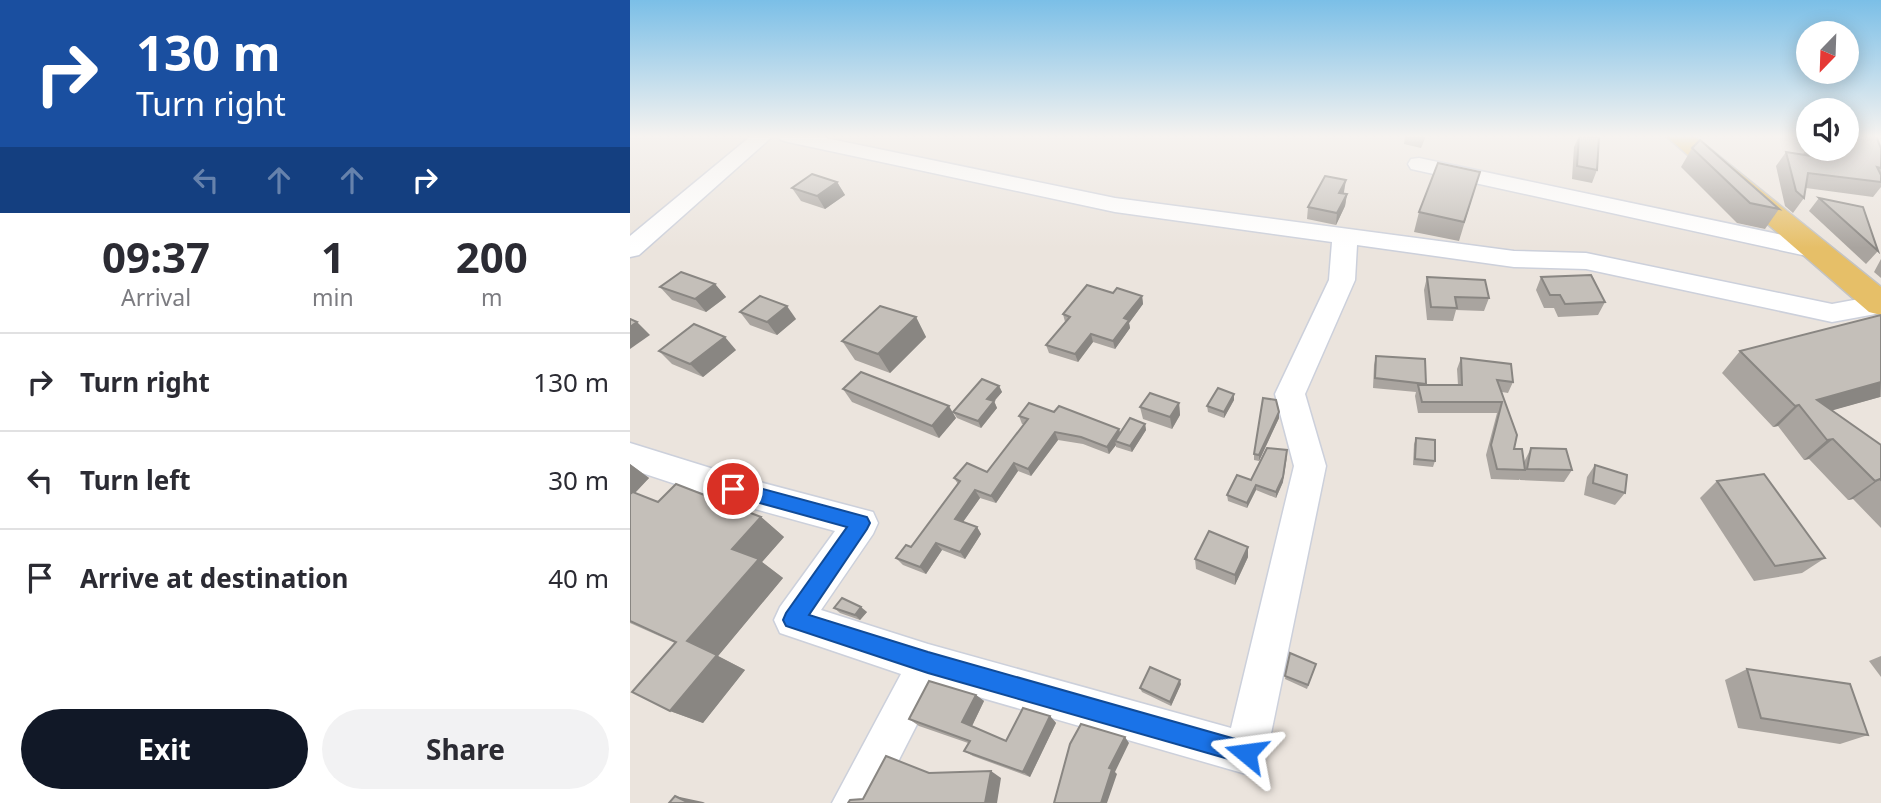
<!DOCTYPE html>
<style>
body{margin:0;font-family:"Noto Sans",sans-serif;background:#f2f2f3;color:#2b2b33;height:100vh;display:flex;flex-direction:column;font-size:26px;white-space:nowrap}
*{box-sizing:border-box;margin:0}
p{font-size:23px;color:#7c7c81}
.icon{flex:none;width:38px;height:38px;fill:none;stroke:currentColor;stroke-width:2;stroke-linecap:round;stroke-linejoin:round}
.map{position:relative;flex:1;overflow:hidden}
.drawer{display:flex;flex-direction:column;background:#fff;width:630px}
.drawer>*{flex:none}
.top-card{background:#1a4fa0;color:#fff;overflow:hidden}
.needle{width:46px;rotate:203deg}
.tools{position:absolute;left:1166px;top:21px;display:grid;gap:14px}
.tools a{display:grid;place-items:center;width:63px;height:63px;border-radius:50%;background:#fff;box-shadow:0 4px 18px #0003;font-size:35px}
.pin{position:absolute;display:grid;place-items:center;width:60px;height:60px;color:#fff;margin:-30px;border:4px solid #fff;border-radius:50%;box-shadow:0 2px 7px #0007}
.me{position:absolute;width:77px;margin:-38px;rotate:286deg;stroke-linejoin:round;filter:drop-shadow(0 0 5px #0008)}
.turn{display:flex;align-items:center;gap:24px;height:147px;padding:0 21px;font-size:32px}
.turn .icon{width:91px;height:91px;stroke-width:2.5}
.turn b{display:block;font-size:49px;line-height:60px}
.lanes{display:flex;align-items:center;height:66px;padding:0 21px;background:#0003;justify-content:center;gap:35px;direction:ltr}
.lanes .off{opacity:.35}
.eta{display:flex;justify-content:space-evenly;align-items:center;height:119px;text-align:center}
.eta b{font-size:42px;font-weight:700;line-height:49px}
.primary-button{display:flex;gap:14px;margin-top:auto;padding:14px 21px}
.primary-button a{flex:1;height:80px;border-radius:42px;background:#111827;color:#fff;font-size:28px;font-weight:700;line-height:80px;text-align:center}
.primary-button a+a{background:#f2f2f3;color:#2b2b33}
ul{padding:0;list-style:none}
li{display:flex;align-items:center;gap:21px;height:98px;padding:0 21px;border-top:2px solid #e1e1e2}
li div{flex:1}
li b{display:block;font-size:26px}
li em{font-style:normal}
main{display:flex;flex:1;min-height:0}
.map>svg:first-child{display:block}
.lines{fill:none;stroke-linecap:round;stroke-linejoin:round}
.minor-casing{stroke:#ccd0db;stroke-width:3}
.major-casing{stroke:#c3c3c3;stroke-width:3}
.minor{fill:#fff;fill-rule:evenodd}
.major{fill:#e6bf68;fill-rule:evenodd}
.wall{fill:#a9a49f}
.shaded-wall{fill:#898682}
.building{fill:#c4bfb9;stroke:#898682;stroke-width:2}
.route{fill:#1a73e8;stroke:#114b97;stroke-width:2}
</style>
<main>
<section class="drawer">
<div class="top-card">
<div class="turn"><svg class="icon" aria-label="right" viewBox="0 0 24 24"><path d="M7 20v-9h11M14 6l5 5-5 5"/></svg><div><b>130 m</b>Turn right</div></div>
<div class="lanes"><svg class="icon off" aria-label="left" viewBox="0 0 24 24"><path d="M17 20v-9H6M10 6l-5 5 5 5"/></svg><svg class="icon off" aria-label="ahead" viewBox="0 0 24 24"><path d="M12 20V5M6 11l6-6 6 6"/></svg><svg class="icon off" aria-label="ahead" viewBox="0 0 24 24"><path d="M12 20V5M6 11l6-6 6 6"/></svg><svg class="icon" aria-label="right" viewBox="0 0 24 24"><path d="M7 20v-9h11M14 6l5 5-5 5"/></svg></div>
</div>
<div class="eta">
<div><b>09:37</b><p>Arrival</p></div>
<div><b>1</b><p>min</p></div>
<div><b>200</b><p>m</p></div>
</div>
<ul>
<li><svg class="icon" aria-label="right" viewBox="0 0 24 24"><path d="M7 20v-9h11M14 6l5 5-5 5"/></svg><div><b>Turn right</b></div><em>130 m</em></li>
<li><svg class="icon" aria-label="left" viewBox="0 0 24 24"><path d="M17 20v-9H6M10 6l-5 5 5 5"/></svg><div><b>Turn left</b></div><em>30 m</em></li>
<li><svg class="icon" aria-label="arrive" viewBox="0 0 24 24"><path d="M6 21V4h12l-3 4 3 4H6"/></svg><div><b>Arrive at destination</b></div><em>40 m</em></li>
</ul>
<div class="primary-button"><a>Exit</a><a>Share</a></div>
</section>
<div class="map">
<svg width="1251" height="803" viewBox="0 0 1251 803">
<rect width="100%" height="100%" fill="#ebe4dd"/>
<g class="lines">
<defs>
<g id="minor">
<polygon points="121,136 143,136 9,255 0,257 0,236"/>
<polygon points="148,136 186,136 485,198 884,251 956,253 1202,304 1251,295 1251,313 1202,322 956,269 884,267 727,245 725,280 675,394 696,466 637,753 631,768 616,774 307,685 247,803 202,803 271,674 150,633 144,620 150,607 205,531 103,503 0,469 0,443 103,475 243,512 248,523 243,534 191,610 298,644 601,728 664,466 645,394 699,280 702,242 485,212 158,142 151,140"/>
<polygon points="789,158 1186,242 1195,244 1198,250 1195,256 1186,258 781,169 778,164 781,159"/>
</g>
<polygon id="major" points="1036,136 1064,136 1251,287 1251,315 1239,312"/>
</defs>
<use href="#minor" class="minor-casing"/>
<use href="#major" class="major-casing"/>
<use href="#minor" class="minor"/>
<use href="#major" class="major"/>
</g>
<g class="wall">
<polygon points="775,136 796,136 791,148 774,144"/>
<polygon points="949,136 967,170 962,183 942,179 944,147"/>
<polygon points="1062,148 1149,209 1135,229 1107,223 1051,167"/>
<polygon points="1178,148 1178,149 1216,149 1251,148 1251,187 1243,197 1176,188 1174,198 1163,213 1155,206 1146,166 1156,152 1173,154"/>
<polygon points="850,172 829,241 784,232 789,212"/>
<polygon points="207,182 215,195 195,209 171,201 162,188"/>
<polygon points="714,192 713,194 717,194 715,206 706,225 677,219 678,207"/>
<polygon points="1189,198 1248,251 1236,264 1179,211"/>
<polygon points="1251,259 1251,278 1244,272"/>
<polygon points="797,277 859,298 854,311 826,310 823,321 797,320 794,290"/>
<polygon points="911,277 975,302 968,315 928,317 924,308 914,308 906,290"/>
<polygon points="85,284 96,297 76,312 42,300 30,287"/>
<polygon points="483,293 512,296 513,304 499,323 500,328 485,349 463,342 448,362 419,353 416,345 435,322 433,314"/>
<polygon points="110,312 166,319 147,335 120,325"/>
<polygon points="1251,315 1251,397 1250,397 1202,410 1251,445 1251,528 1223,499 1218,500 1179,459 1174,460 1148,426 1143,427 1092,373 1110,351"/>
<polygon points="286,317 296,337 260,373 225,360 212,341"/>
<polygon points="106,350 73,377 42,364 29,351"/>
<polygon points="746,356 796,384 795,385 828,385 827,369 831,358 883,382 878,393 872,392 884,449 894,462 901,448 942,470 934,482 890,480 890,479 889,480 861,479 856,455 867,413 788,413 785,396 786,392 743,388 744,365"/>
<polygon points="369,386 372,392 364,401 367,408 351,428 327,418 323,412"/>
<polygon points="213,389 326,418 309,438 222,402"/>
<polygon points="604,400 594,418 578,412 577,406"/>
<polygon points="549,403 550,415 542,429 513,419 510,407"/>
<polygon points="424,412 489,429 490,433 515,424 516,430 502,452 486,447 486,445 479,454 453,444 428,440 401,476 388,471 366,503 350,498 333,522 347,527 351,534 335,559 312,550 296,574 273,565 266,558 281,547 328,484 324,478 357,472 394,424 392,424 389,416"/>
<polygon points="649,412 649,418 629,461 624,460 624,454"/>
<polygon points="786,438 805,461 803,467 783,465 784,444"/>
<polygon points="0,464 19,478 5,493 28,502 131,517 154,537 132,562 153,578 88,656 115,670 73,723 40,711 45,643 0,623"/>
<polygon points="965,465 995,493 985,505 954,495 957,477"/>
<polygon points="621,480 653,482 646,498 626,490 617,508 598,501 597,495"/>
<polygon points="1087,481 1195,558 1172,573 1124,581 1070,498"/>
<polygon points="618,547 618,557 605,585 566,569 565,559"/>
<polygon points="204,608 237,612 230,620 210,613"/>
<polygon points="660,653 686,664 677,689 655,679"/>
<polygon points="1251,656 1251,677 1239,661"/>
<polygon points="1117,669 1238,735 1210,744 1108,728 1095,680"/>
<polygon points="551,684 541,706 512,692 510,688"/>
<polygon points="346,695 354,701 342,726 376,741 420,716 426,723 400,777 343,756 334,751 338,743 289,726 279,719"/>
</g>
<g class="shaded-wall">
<polygon points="716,180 714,192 708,205 709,193"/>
<polygon points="207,182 215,195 195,209 187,196"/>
<polygon points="717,194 715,206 706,225 707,213"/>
<polygon points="85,284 96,297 76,312 65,299"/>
<polygon points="512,296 513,304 499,323 500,328 485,349 483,341 494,318"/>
<polygon points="157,306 166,319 147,335 137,322"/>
<polygon points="286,317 296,337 260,373 248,354"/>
<polygon points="7,322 20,335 0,349 0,327"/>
<polygon points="461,334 463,342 448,362 445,354"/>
<polygon points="95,337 106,350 73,377 60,364"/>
<polygon points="1251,382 1250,397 1179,417 1187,400"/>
<polygon points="369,386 372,392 361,405 357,399"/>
<polygon points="604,394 604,400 594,418 594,412"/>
<polygon points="364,401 367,408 351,428 348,421"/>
<polygon points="549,403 550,415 542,429 540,417"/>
<polygon points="1169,405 1148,426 1143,427 1165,406"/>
<polygon points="319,406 326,418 309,438 302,426"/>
<polygon points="649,412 649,418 629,461 629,455"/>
<polygon points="515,424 516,430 502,452 500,446"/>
<polygon points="489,429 491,437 485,441 486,445 479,454 477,447"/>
<polygon points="425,432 428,440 401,476 398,469"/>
<polygon points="1203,439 1179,459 1174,460 1197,440"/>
<polygon points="657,456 653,482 646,498 646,492"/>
<polygon points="384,463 388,471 366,503 361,496"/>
<polygon points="0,464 19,478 0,498"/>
<polygon points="1250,479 1223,499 1218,500 1245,481"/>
<polygon points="626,485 626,490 617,508 617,503"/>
<polygon points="345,490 350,498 330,526 325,519"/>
<polygon points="131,517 154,537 132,562 153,578 88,656 115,670 73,723 40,711 57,641 102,549"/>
<polygon points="347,527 351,534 335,559 330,552"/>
<polygon points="306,543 312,550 296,574 290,567"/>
<polygon points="618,547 618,557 605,585 605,575"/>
<polygon points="231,607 237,612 230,620 225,615"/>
<polygon points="550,680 551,684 541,706 540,702"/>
<polygon points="346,695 354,701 341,728 332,722"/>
<polygon points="420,716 426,723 400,777 393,772"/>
<polygon points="495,737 499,743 485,772 487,774 477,803 471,803 479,768"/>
<polygon points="361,771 371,778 367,803 355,803"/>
<polygon points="45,796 73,802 75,803 59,803"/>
</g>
<g class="building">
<polygon points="949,136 969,137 967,170 947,166"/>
<polygon points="1216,136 1246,136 1251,148 1251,168 1247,167 1251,175 1251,182 1178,173 1174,198 1166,191 1156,152 1187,157 1182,149 1216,149"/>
<polygon points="1070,140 1149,209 1120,203 1062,148"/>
<polygon points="808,163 850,172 834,222 789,212"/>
<polygon points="182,174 207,182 187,196 162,188"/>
<polygon points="695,176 716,180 709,193 717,194 707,213 678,207"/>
<polygon points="1189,198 1233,207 1248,251"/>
<polygon points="51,272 85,284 65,299 30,287"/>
<polygon points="961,275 975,302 935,304 930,295 920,295 911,277"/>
<polygon points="797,277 855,280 859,298 825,297 827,308 801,307"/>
<polygon points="457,285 483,293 487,288 512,296 494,318 499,320 483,341 461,334 445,354 416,345 440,317 433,314"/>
<polygon points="130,296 157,306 137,322 110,312"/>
<polygon points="250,306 286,317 248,354 212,341"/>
<polygon points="1251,315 1251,382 1187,400 1251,445 1251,480 1250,479 1245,481 1203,439 1197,440 1169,405 1165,406 1110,351"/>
<polygon points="0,319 7,322 0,327"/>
<polygon points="64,324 95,337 60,364 29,351"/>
<polygon points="746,356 795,359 796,384 745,378"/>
<polygon points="831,358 881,364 883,382 867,380 887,435 884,449 892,449 895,470 867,469 861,445 872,402 792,402 788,385 832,385"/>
<polygon points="231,372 319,406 302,426 213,389"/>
<polygon points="352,379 369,386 357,399 364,401 348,421 323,412"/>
<polygon points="588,388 604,394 594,412 577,406"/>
<polygon points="520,393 549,403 540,417 510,407"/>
<polygon points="633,398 646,400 649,412 629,455 624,454"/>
<polygon points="399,403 424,412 429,406 489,429 477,447 451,437 425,432 398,469 384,463 361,496 345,490 325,519 347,527 330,552 306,543 290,567 266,558 276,545 281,547 330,481 324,478 337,463 357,472 398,419 389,416"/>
<polygon points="500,418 515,424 500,446 485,441"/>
<polygon points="786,438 805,440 805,461 785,459"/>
<polygon points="637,448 657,450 653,477 646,492 626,485 617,503 597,495 607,475 621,480"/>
<polygon points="901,448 936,449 942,470 897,469"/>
<polygon points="965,465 997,475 995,493 963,483"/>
<polygon points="1134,474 1195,558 1145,566 1087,481"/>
<polygon points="46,484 131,517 102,549 129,559 57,641 87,655 40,711 2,692 46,642 0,621 0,494 3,492 28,502"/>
<polygon points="579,531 618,547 605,575 565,559"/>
<polygon points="212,598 231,607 225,615 204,608"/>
<polygon points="660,653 686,664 678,685 655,676"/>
<polygon points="520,667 550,680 540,702 510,688"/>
<polygon points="1117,669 1220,684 1238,735 1131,718"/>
<polygon points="299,681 346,695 332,722 376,741 393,708 420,716 393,772 334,751 340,741 279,719"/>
<polygon points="451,724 495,737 479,768 482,769 471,803 424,803 440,744"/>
<polygon points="256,756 299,773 361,771 355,803 218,803 220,800 233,799"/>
<polygon points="45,796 59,803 39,803"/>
</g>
<linearGradient id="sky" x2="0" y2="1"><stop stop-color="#7bbfe7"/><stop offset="0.55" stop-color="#f6f3f0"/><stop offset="1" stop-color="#f6f3f0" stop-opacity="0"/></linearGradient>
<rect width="1251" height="248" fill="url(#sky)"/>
<polygon class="route" points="103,481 237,517 240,523 237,529 179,615 298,652 616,742 624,745 627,753 624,761 616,764 298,673 156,626 153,620 156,613 217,527 97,494 94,489 97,484"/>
</svg>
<div class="tools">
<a><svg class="needle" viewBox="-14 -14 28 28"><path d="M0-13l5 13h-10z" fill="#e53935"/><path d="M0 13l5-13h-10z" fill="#7c7c81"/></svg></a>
<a><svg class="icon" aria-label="sound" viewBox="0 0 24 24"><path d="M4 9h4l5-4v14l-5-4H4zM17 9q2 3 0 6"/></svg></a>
</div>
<div class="pin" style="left:103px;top:489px;background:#d93025"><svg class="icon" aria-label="arrive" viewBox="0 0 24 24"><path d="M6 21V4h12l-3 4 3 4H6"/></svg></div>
<svg class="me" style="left:616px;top:753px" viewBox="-20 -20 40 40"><path d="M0-17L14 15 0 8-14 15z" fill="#1a73e8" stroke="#fff" stroke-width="4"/></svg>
</div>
</main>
